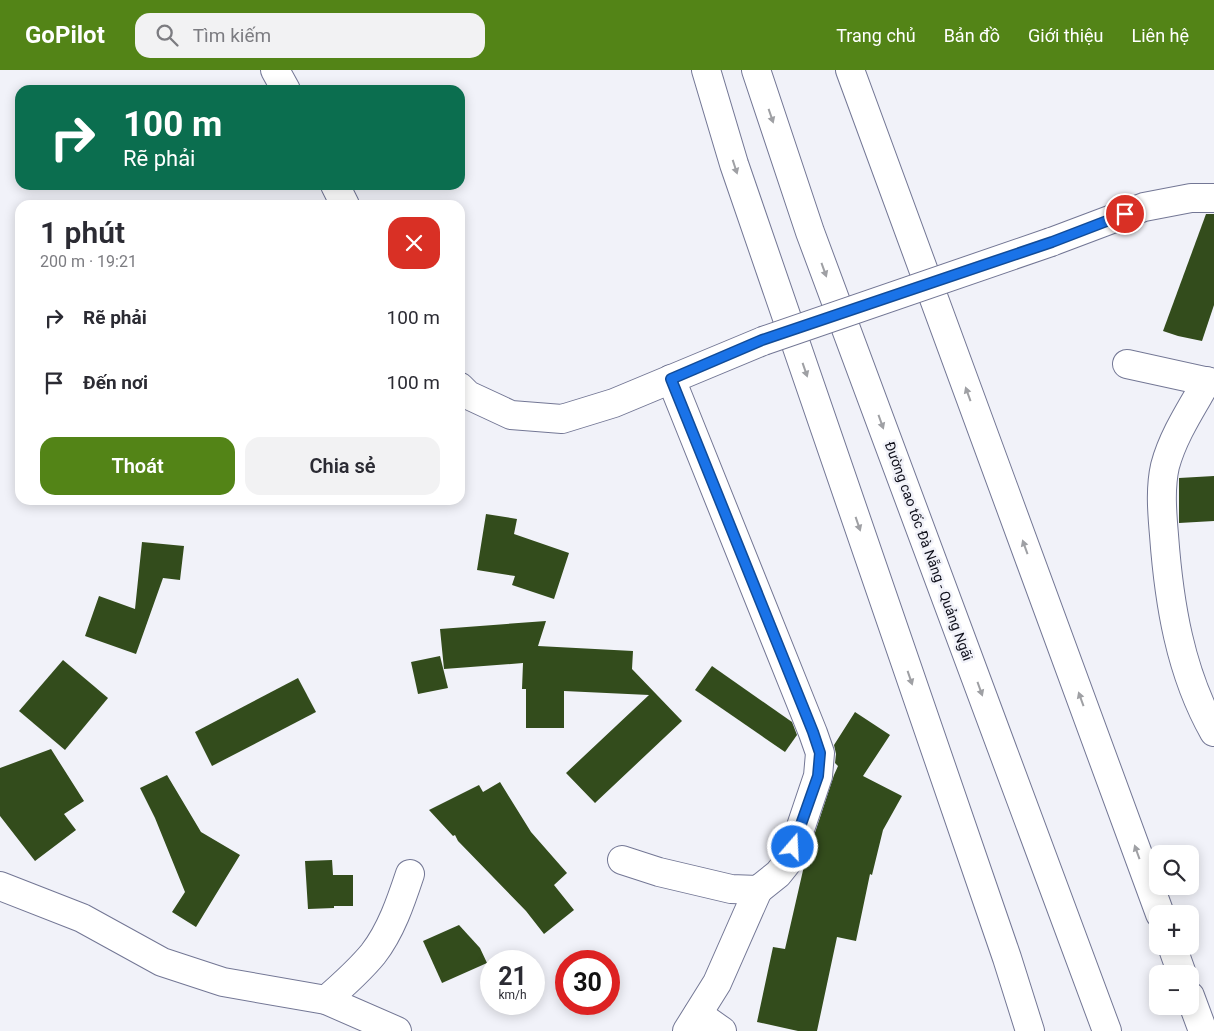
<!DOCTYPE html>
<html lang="vi">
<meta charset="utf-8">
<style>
body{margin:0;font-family:Roboto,sans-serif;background:#f2f2f3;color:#2b2b33;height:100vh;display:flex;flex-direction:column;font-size:19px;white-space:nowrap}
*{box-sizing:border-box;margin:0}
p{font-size:16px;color:#7c7c81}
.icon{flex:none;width:28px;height:28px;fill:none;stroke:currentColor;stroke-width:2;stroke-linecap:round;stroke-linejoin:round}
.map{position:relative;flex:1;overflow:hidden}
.drawer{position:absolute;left:15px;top:130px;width:450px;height:305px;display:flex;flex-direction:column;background:#fff;border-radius:15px;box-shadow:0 2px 12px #0003}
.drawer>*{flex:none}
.hud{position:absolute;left:15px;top:15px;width:450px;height:105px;border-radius:15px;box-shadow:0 2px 12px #0003;background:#0b6e4f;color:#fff;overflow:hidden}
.fabs{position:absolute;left:1149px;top:775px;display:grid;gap:10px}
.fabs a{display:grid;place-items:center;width:50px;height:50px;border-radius:10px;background:#fff;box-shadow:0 2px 12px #0003;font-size:25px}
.speed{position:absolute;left:480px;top:880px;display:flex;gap:10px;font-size:25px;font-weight:700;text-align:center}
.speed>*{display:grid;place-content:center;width:65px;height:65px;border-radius:50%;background:#fff;box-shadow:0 2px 12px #0003;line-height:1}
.speed small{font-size:12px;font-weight:400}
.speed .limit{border:8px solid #d22;background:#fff;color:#111}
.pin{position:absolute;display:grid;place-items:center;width:42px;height:42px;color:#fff;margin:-21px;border:2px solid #fff;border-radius:50%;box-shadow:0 1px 5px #0007}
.me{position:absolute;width:55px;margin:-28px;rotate:19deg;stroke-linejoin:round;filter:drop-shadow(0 0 4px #0008)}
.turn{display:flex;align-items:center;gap:18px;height:105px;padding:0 25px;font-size:22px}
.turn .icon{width:65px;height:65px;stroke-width:2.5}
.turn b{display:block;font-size:35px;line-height:42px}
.round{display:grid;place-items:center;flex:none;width:52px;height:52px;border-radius:15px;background:#f2f2f3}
.head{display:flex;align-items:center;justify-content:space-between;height:85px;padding:0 25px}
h1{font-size:30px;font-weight:600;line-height:38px}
.button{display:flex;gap:10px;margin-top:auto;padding:10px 25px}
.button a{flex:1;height:58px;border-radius:15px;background:#538417;color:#fff;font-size:20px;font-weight:600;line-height:58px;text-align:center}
.button a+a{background:#f2f2f3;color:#2b2b33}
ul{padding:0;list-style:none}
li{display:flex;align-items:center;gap:15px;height:65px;padding:0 25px}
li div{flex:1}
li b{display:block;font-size:19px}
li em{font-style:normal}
header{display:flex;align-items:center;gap:30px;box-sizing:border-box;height:70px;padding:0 25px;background:#538417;color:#fff}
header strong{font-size:24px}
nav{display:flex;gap:28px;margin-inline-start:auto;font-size:18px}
.search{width:350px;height:45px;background:#f2f2f3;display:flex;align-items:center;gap:12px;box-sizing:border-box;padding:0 18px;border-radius:15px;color:#7c7c81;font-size:19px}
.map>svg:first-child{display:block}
.building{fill:#334c1c}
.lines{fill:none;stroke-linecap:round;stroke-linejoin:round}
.minor-casing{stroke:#737795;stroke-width:30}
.highway-casing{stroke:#737795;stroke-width:30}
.minor{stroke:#fff;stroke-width:28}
.highway{stroke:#fff;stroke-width:28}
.minor-bridge-casing{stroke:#737795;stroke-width:30;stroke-linecap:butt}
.minor-bridge{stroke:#fff;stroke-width:28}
.oneway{fill:#9fa0a4}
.route-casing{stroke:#114b97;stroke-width:12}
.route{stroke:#1a73e8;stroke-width:9}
.labels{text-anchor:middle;stroke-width:5;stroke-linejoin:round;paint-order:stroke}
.street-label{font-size:14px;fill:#10111c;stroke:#f1f2f9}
</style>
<header>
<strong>GoPilot</strong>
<div class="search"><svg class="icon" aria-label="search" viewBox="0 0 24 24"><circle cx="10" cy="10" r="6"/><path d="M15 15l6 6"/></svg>Tìm kiếm</div>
<nav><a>Trang chủ</a><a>Bản đồ</a><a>Giới thiệu</a><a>Liên hệ</a></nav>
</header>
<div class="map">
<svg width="1214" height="961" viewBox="0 0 1214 961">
<rect width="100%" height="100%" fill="#f1f2f9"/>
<g class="building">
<polygon points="1206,144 1214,144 1214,235 1202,271 1178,266 1163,261"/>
<polygon points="1214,406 1214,451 1179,453 1179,408"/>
<polygon points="486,444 517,449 514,464 569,483 554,529 512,515 515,506 477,500"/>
<polygon points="142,472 184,476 180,510 163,508 136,584 85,566 99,526 135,539"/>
<polygon points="546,551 538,576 633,581 632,599 682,651 595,733 566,703 649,625 564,621 564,658 526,658 526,619 522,619 523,593 444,599 440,559"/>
<polygon points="440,586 448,618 418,624 411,592"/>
<polygon points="63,590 108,628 65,680 19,641"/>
<polygon points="712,596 792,652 797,665 785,682 695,620"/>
<polygon points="298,608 316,642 212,696 195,662"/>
<polygon points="855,642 890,665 863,706 902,726 883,760 872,805 870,804 856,871 837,867 817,961 798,961 757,952 773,877 785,879 804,796 834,705 838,696 835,693 836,684 834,675"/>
<polygon points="51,679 84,731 64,744 76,760 35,791 0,746 0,698"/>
<polygon points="167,705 201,762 240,785 196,857 172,842 185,822 155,748 140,718"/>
<polygon points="500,712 531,762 567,803 554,815 574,840 544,864 526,841 458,771 455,765 453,766 429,740 479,715 483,722"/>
<polygon points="332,790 333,805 353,805 353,836 334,836 334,838 308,839 305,791"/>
<polygon points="459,855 480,878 487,893 442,913 423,871"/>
</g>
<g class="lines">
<defs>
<g id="minor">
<polyline points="275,0 286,20"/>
<polyline points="335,115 345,135"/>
<polyline points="1051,172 1144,137 1191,128 1214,128"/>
<polyline points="1127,294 1214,313"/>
<path d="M1207,311C1191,339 1173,366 1165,396C1160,418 1162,442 1164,465C1169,533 1180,602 1214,662"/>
<polyline points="460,317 468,325 511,345 562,349 614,333 763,271"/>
<polyline points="622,790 659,802 731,819 758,820 778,804 790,789 818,706 820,683 813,663 671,309"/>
<polyline points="0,816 82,848 162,892 223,912 326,930 397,961"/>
<path d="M326,930C342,916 359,901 373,884C391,861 401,831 410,804"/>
<polyline points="698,944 722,961"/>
<polyline points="687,961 717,913 758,820"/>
</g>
<g id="highway">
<polyline points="706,0 734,94 1007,888 1030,961"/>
<polyline points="756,0 810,162 1107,961"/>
<polyline points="850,0 1160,844"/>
<polyline points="1172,876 1182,904"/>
<polyline points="1190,926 1203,961"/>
</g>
</defs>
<use href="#minor" class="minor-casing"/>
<use href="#highway" class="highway-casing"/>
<use href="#minor" class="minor"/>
<use href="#highway" class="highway"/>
<defs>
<polyline id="minor-bridge" points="763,271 1051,172"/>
</defs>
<use href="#minor-bridge" class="minor-bridge-casing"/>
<use href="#minor-bridge" class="minor-bridge"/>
</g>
<defs><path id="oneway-solid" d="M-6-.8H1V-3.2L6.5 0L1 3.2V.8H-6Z" transform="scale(1.25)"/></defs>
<g class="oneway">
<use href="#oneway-solid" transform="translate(771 46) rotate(71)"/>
<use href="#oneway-solid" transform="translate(735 97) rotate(72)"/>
<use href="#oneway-solid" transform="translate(824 200) rotate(70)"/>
<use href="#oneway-solid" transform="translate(805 300) rotate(71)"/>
<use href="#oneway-solid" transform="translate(968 324) rotate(-110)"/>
<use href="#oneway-solid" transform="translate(881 352) rotate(70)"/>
<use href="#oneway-solid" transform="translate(858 454) rotate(71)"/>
<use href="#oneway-solid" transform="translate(1025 477) rotate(-110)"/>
<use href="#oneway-solid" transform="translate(910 608) rotate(71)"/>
<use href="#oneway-solid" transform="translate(980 619) rotate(70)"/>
<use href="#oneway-solid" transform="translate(1081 629) rotate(-110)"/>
<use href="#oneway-solid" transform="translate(1137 782) rotate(-110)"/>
</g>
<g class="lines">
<defs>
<polyline id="route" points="793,777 818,706 820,683 813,662 671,309 762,270 1052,172 1125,144"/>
</defs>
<use href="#route" class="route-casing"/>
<use href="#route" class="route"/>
</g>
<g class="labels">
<g class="street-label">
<text transform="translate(929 481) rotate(70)" y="5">Đường cao tốc Đà Nẵng - Quảng Ngãi</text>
</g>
</g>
</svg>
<div class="fabs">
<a><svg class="icon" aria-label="search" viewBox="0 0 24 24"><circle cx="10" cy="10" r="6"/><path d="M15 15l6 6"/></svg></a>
<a>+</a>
<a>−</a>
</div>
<div class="speed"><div>21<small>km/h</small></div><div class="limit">30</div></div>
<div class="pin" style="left:1125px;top:144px;background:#d93025"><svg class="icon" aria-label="arrive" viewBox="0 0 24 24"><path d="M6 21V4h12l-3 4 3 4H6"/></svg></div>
<svg class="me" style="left:793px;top:777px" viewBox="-20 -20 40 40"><circle r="17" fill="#1a73e8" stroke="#fff" stroke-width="3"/><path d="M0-11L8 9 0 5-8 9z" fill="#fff"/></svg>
<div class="hud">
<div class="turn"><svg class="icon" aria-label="right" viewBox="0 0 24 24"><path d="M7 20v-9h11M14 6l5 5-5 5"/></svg><div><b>100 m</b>Rẽ phải</div></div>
</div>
<section class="drawer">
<div class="head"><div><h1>1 phút</h1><p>200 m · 19:21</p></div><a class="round" style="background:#d93025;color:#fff"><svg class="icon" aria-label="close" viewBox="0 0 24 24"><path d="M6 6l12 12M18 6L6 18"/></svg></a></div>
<ul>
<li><svg class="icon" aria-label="right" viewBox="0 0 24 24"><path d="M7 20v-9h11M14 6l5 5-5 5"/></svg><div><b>Rẽ phải</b></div><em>100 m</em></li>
<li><svg class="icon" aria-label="arrive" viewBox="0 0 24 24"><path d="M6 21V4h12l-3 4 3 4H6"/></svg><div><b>Đến nơi</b></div><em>100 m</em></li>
</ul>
<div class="button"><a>Thoát</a><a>Chia sẻ</a></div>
</section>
</div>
